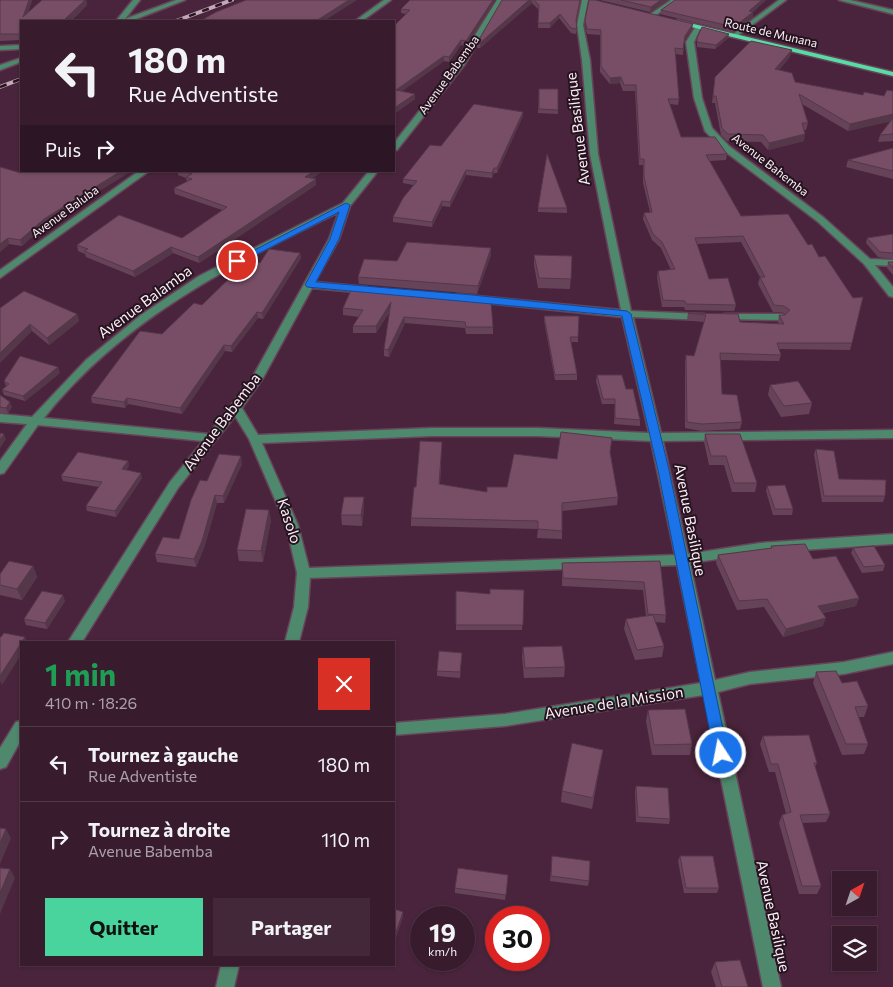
<!DOCTYPE html>
<html lang="fr">
<meta charset="utf-8">
<style>
body{margin:0;font-family:Commissioner,sans-serif;background:#432839;color:#f1f3f6;height:100vh;display:flex;flex-direction:column;font-size:19px;white-space:nowrap}
*{box-sizing:border-box;margin:0}
p{font-size:16px;color:#aba1aa}
.icon{flex:none;width:28px;height:28px;fill:none;stroke:currentColor;stroke-width:2;stroke-linecap:round;stroke-linejoin:round}
.map{position:relative;flex:1;overflow:hidden}
.side{position:absolute;left:20px;top:641px;width:375px;height:325px;display:flex;flex-direction:column;background:#381b2d;border-radius:0px;box-shadow:0 1px 4px #0004,0 0 0 1px #523949}
.side>*{flex:none}
.guide{position:absolute;left:20px;top:20px;width:375px;height:152px;border-radius:0px;box-shadow:0 1px 4px #0004,0 0 0 1px #523949;background:#381b2d;color:#f1f3f6;overflow:hidden}
.needle{width:32px;rotate:40deg}
.fabs{position:absolute;left:832px;top:871px;display:grid;gap:10px}
.fabs a{display:grid;place-items:center;width:45px;height:45px;border-radius:0px;background:#381b2d;box-shadow:0 1px 4px #0004,0 0 0 1px #523949;font-size:25px}
.speed{position:absolute;left:410px;top:906px;display:flex;gap:10px;font-size:25px;font-weight:700;text-align:center}
.speed>*{display:grid;place-content:center;width:65px;height:65px;border-radius:50%;background:#381b2d;box-shadow:0 1px 4px #0004,0 0 0 1px #523949;line-height:1}
.speed small{font-size:12px;font-weight:400}
.speed .limit{border:8px solid #d22;background:#fff;color:#111}
.pin{position:absolute;display:grid;place-items:center;width:42px;height:42px;color:#fff;margin:-21px;border:2px solid #fff;border-radius:50%;box-shadow:0 1px 5px #0007}
.me{position:absolute;width:55px;margin:-28px;rotate:349deg;stroke-linejoin:round;filter:drop-shadow(0 0 4px #0008)}
.turn{display:flex;align-items:center;gap:18px;height:105px;padding:0 25px;font-size:22px}
.turn .icon{width:65px;height:65px;stroke-width:2.5}
.turn b{display:block;font-size:35px;line-height:42px}
.then{display:flex;align-items:center;height:48px;padding:0 25px;background:#0003;gap:10px;font-size:19px}
.round{display:grid;place-items:center;flex:none;width:52px;height:52px;border-radius:0px;background:#432839}
.head{display:flex;align-items:center;justify-content:space-between;height:85px;padding:0 25px}
h1{font-size:30px;font-weight:700;line-height:38px;color:#1e9e55}
.cta{display:flex;gap:10px;margin-top:auto;padding:10px 25px}
.cta a{flex:1;height:58px;border-radius:0px;background:#49d49d;color:#111;font-size:20px;font-weight:700;line-height:58px;text-align:center}
.cta a+a{background:#432839;color:#f1f3f6}
ul{padding:0;list-style:none}
li{display:flex;align-items:center;gap:15px;height:75px;padding:0 25px;border-top:1px solid #523949}
li div{flex:1}
li b{display:block;font-size:19px}
li em{font-style:normal}
.map>svg:first-child{display:block}
.lines{fill:none;stroke-linecap:round;stroke-linejoin:round}
.minor-casing{stroke:#67445a;stroke-width:3}
.major-casing{stroke:#67445a;stroke-width:3}
.minor{fill:#4e886d;fill-rule:evenodd}
.major{fill:#58dca6;fill-rule:evenodd}
.rail-casing{stroke:#c1a9b7;stroke-width:4}
.rail{stroke:#25141f;stroke-width:2.5;stroke-dasharray:7;stroke-linecap:butt}
.wall{fill:#674359}
.shaded-wall{fill:#543748}
.building{fill:#784e67;stroke:#543748}
.route{fill:#1a73e8;stroke:#114b97}
.labels{text-anchor:middle;stroke-width:4;stroke-linejoin:round;paint-order:stroke}
.far-street-label{font-size:12px;fill:#feeef7;stroke:#25141f}
.street-label{font-size:15px;fill:#feeef7;stroke:#25141f}
</style>
<div class="map">
<svg width="893" height="987" viewBox="0 0 893 987">
<rect width="100%" height="100%" fill="#4a243c"/>
<g class="lines">
<defs>
<g id="minor">
<polygon points="133,0 140,0 125,19 176,0 185,0 131,21 116,21"/>
<polygon points="384,0 391,0 362,21 355,21"/>
<polygon points="497,0 503,0 465,64 397,150 394,150 394,143 459,61"/>
<path d="M582,0H588L583,25L590,60L598,154L631,311L704,314L709,317L704,320L633,317L661,433L893,430V438L663,441L688,554L760,543L893,534V544L760,553L690,563L715,680L750,672L844,662L893,652V664L844,674L750,684L718,692L781,987H763L704,695L505,726L394,735V723L505,714L701,683L677,565L310,578L308,607L299,642H285L294,607L297,573L286,525L249,439L235,416L178,488L82,642H68L170,482L203,441L38,425L4,473L0,474V461L27,424L0,422V414L32,417L86,360L141,315L199,276L343,203L369,171H378L350,206L339,239L315,282L367,287L372,290L367,293L312,288L263,378L242,408L258,435L432,428H538L649,433L622,317L457,300L452,297L457,294L621,310L590,154L582,60L577,25ZM339,212L329,239L252,378L209,434L44,418C123,319 228,267 339,212ZM432,436H538L651,441L675,555L309,568L298,525L262,443Z"/>
<polygon points="671,0 678,0 653,17 649,17 649,15"/>
<polygon points="779,0 786,0 736,37 732,37 732,35"/>
<polygon points="839,0 850,0 893,10 893,14"/>
<polygon points="696,26 701,27 694,42 702,98 712,128 729,146 823,217 870,259 893,260 893,266 875,265 893,287 893,297 889,296 864,264 817,221 723,150 705,131 694,98 686,42"/>
<polygon points="21,45 21,49 0,50 0,46"/>
<polygon points="21,58 21,62 0,70 0,65"/>
<polygon points="139,171 149,171 0,278 0,270"/>
<polygon points="724,314 782,314 787,317 782,320 720,319 719,317"/>
<polygon points="21,721 21,740 6,767 0,769 0,748 16,722"/>
<polygon points="221,965 239,965 234,987 216,987"/>
</g>
<polygon id="major" points="677,20 893,72 893,76 675,23 675,21"/>
</defs>
<use href="#minor" class="minor-casing"/>
<use href="#major" class="major-casing"/>
<use href="#minor" class="minor"/>
<use href="#major" class="major"/>
<defs>
<g id="rail">
<polyline points="176,21 232,0"/>
<polyline points="0,87 21,79"/>
</g>
</defs>
<use href="#rail" class="rail-casing"/>
<use href="#rail" class="rail"/>
</g>
<g class="wall">
<polygon points="0,0 32,1 28,12 42,0 86,0 87,5 71,21 21,21 21,40 0,41"/>
<polygon points="496,0 466,46 461,45 449,62 444,61 402,91 415,99 394,114 406,14 401,13 401,9"/>
<polygon points="502,0 581,0 576,22 576,34 571,33 559,18 550,28 538,28 539,10 532,3 480,48 477,48 477,43"/>
<polygon points="600,0 668,0 650,12"/>
<polygon points="766,0 753,12 753,17 733,32 660,14 661,10"/>
<polygon points="585,20 692,29 684,41 683,55 675,54 679,99 678,105 670,104 681,137 727,154 726,160 710,161 741,216 852,343 850,350 779,349 781,355 779,361 721,360 722,394 742,422 740,429 701,431 685,428 685,362 686,355 694,356 704,322 687,320 688,313 738,314 740,322 779,324 778,322 779,315 785,315 785,314 782,312 773,312 758,284 760,277 741,242 697,244 709,279 736,305 734,311 685,310 684,307 662,307 657,277 658,271 671,270 661,248 652,240 643,219 644,213 650,212 643,183 643,165 639,165 635,91 623,91 620,83 610,84 600,72 600,35 587,34 585,25"/>
<polygon points="697,38 728,38 715,49 697,47"/>
<polygon points="790,57 779,70 795,82 863,95 884,96 893,91 893,141 878,142 880,135 890,121 848,131 802,104 808,123 806,130 804,130 804,141 768,150 761,142 727,141 721,135 715,103 712,103 715,77"/>
<polygon points="539,89 558,110 558,114 538,113"/>
<polygon points="523,112 523,116 497,173 494,173 492,178 466,175 450,207 442,206 432,227 393,222 393,217 413,185 403,183 403,179 441,146"/>
<polygon points="893,148 893,179 846,167 848,160"/>
<polygon points="23,171 131,171 45,225 22,246 9,244 0,252 21,173"/>
<polygon points="178,171 323,171 312,178 316,185 199,263 173,253 135,277 86,257 85,254 78,251 77,245 182,238 222,210 175,194 174,188 187,182 186,178 178,175"/>
<polygon points="538,208 567,208 567,213 538,212"/>
<polygon points="893,234 893,259 878,257 866,243 867,238"/>
<polygon points="491,248 491,255 477,294 359,284 358,277 397,261"/>
<polygon points="300,253 301,258 263,319 258,318 232,352 225,351 182,414 128,404 125,408 92,403 91,397 202,305 260,263"/>
<polygon points="534,255 572,256 570,289 538,288 534,265"/>
<polygon points="888,262 893,262 893,275 887,268"/>
<polygon points="474,297 474,302 493,327 493,334 466,334 465,328 405,323 389,357 384,356 384,349 390,311 376,333 353,333 353,326 359,317 343,315 343,308"/>
<polygon points="0,308 77,314 79,321 49,345 32,331"/>
<polygon points="544,316 578,337 578,342 571,342 577,374 577,380 555,380 544,321"/>
<polygon points="60,373 25,401 4,395 2,390 6,386 4,381"/>
<polygon points="597,375 626,389 640,420 640,426 614,424 615,404 602,404 596,381"/>
<polygon points="770,385 812,403 809,414 781,417 768,395"/>
<polygon points="0,395 12,407 8,413 0,413"/>
<polygon points="705,434 757,483 755,492 732,492 724,465 709,465 704,442"/>
<polygon points="442,442 440,484 487,492 507,487 557,459 610,452 618,497 617,505 562,511 562,539 537,538 538,529 411,526 411,518 416,487"/>
<polygon points="816,449 839,479 885,496 883,502 822,502 814,454"/>
<polygon points="128,461 129,466 126,470 142,478 116,517 87,511 86,506 99,487 63,481 61,476"/>
<polygon points="242,464 224,503 217,503 204,548 196,567 157,562 155,554 179,539 207,481"/>
<polygon points="767,486 793,509 792,515 773,515 766,491"/>
<polygon points="364,508 362,526 342,525 341,515"/>
<polygon points="271,520 263,562 239,561 237,550"/>
<polygon points="771,546 813,559 859,598 856,606 823,613 823,626 783,637 764,607 737,610 716,563 718,555 771,548"/>
<polygon points="853,548 885,565 883,571 862,573 851,553"/>
<polygon points="660,561 666,615 665,623 655,622 664,646 662,657 635,660 624,629 626,619 646,616 643,590 562,586 562,563"/>
<polygon points="33,566 37,577 22,600 0,595 0,574"/>
<polygon points="524,590 522,630 456,630 456,591 490,594"/>
<polygon points="65,601 47,629 26,625 24,619"/>
<polygon points="523,647 565,667 564,677 524,678 522,657"/>
<polygon points="462,653 460,678 437,676 437,671"/>
<polygon points="816,672 842,683 868,706 864,717 859,717 868,744 864,754 842,755 813,683"/>
<polygon points="648,710 692,744 690,755 652,755 646,721"/>
<polygon points="763,736 817,763 815,767 830,814 826,822 802,823 821,886 817,894 799,894 779,823 782,815 786,814 775,772 769,772 760,744"/>
<polygon points="603,750 592,809 561,802 562,791"/>
<polygon points="636,786 670,819 669,824 636,822 635,791"/>
<polygon points="552,856 589,881 588,886 550,881"/>
<polygon points="680,856 719,888 717,893 684,893 678,861"/>
<polygon points="508,875 505,900 455,893 455,888"/>
<polygon points="715,962 748,987 716,987 711,972"/>
</g>
<g class="shaded-wall">
<polygon points="29,0 32,0 32,1 25,21 23,17"/>
<polygon points="85,0 86,0 87,5 71,21 63,21"/>
<polygon points="349,0 357,0 324,21 316,21"/>
<polygon points="493,0 496,0 466,46 466,41"/>
<polygon points="529,0 532,0 532,3 480,48 480,43"/>
<polygon points="661,0 668,0 650,12 651,7"/>
<polygon points="762,0 766,0 748,16 749,11"/>
<polygon points="753,12 753,17 733,32 734,27"/>
<polygon points="560,14 559,18 550,28 550,23"/>
<polygon points="693,24 692,29 684,41 685,36"/>
<polygon points="729,34 728,38 715,49 716,45"/>
<polygon points="461,40 461,45 449,62 449,57"/>
<polygon points="792,50 790,57 774,76 775,69"/>
<polygon points="444,56 444,61 396,95 396,90"/>
<polygon points="621,77 620,83 610,84 610,78"/>
<polygon points="415,94 415,99 394,114 394,108"/>
<polygon points="523,112 523,116 497,173 497,168"/>
<polygon points="893,114 893,121 848,131 850,124"/>
<polygon points="805,134 804,141 768,150 769,143"/>
<polygon points="494,168 494,173 492,178 492,173"/>
<polygon points="466,170 466,175 450,207 450,202"/>
<polygon points="121,171 131,171 45,225 22,246 20,240 44,219"/>
<polygon points="314,171 323,171 306,183 305,177"/>
<polygon points="316,179 316,185 199,263 198,257"/>
<polygon points="442,201 442,206 432,227 432,222"/>
<polygon points="8,238 9,244 0,252 0,244"/>
<polygon points="171,247 173,253 135,277 133,271"/>
<polygon points="491,248 491,255 477,294 478,286"/>
<polygon points="300,253 301,258 263,319 262,313"/>
<polygon points="391,302 391,308 376,333 376,326"/>
<polygon points="257,312 258,318 232,352 231,346"/>
<polygon points="77,314 79,321 49,345 47,338"/>
<polygon points="404,317 405,323 389,357 388,350"/>
<polygon points="30,324 32,331 0,363 0,353"/>
<polygon points="224,345 225,351 182,414 180,408"/>
<polygon points="58,367 60,373 25,401 23,396"/>
<polygon points="127,398 128,404 125,408 124,402"/>
<polygon points="10,402 12,407 8,413 6,408"/>
<polygon points="4,434 6,439 0,448 0,440"/>
<polygon points="241,456 242,464 224,503 223,496"/>
<polygon points="128,461 129,466 123,475 122,469"/>
<polygon points="141,473 142,478 116,517 115,511"/>
<polygon points="215,495 217,503 204,548 196,567 194,559"/>
<polygon points="364,497 364,508 362,526 361,515"/>
<polygon points="269,510 271,520 263,562 261,551"/>
<polygon points="33,566 37,577 22,600 17,589"/>
<polygon points="63,595 65,601 47,629 45,623"/>
<polygon points="859,598 856,606 815,614 818,606"/>
<polygon points="826,618 823,626 783,637 786,629"/>
<polygon points="25,637 27,642 21,642 21,655 2,685 0,681 0,676"/>
<polygon points="6,829 11,838 0,864 0,843"/>
<polygon points="10,869 15,878 0,914 0,893"/>
<polygon points="403,912 403,917 394,944 394,938"/>
</g>
<g class="building">
<polygon points="0,0 29,0 23,17 42,0 85,0 63,21 21,21 21,34 0,34"/>
<polygon points="246,0 349,0 316,21 200,21 216,12"/>
<polygon points="410,0 493,0 466,41 461,40 449,57 444,56 396,90 415,94 394,108 394,26 410,10 401,9"/>
<polygon points="502,0 529,0 480,43 477,43"/>
<polygon points="534,0 580,0 576,20 577,29 571,28 560,14 550,23 538,23 539,5"/>
<polygon points="589,0 595,0 693,24 685,36 683,49 675,48 679,99 668,99 681,137 715,137 727,154 706,155 741,216 788,214 808,245 812,244 819,257 825,256 853,298 863,297 852,343 777,343 781,355 720,353 722,394 737,395 742,422 702,424 687,422 686,355 694,356 706,315 688,313 738,314 740,322 784,324 779,315 785,315 790,310 784,306 774,305 760,277 765,277 743,236 695,238 709,279 728,278 736,305 686,304 685,301 663,300 658,271 675,269 662,242 653,234 644,213 652,212 644,177 644,159 640,159 636,85 624,85 621,77 610,78 601,66 601,30 587,29 585,20"/>
<polygon points="621,0 661,0 651,7"/>
<polygon points="675,0 762,0 749,11 753,12 734,27 661,10"/>
<polygon points="702,27 729,34 716,45 697,42 697,38"/>
<polygon points="751,41 792,50 775,69 792,73 795,82 863,95 864,92 884,96 887,90 893,91 893,114 850,124 799,94 808,123 802,123 805,134 769,143 763,135 728,134 722,128 716,96 713,96 715,77"/>
<polygon points="539,89 558,89 558,110 539,109"/>
<polygon points="474,104 523,112 497,168 494,168 492,173 466,170 450,202 442,201 432,222 393,217 403,198 417,181 403,179 430,145 441,146"/>
<polygon points="893,118 893,134 880,135"/>
<polygon points="893,148 893,171 848,160"/>
<polygon points="547,154 567,208 538,208"/>
<polygon points="0,167 21,173 23,171 121,171 44,219 20,240 8,238 0,244"/>
<polygon points="183,171 314,171 305,177 316,179 198,257 171,247 133,271 84,251 88,249 77,245 119,215 182,238 227,207 174,188 192,179 186,177 192,174"/>
<polygon points="893,234 893,253 880,252 867,238"/>
<polygon points="407,242 491,248 478,286 358,277 364,259 397,261"/>
<polygon points="269,249 300,253 262,313 257,312 231,346 224,345 180,408 127,398 124,402 91,397 140,331 162,334 194,303 202,305 249,259 260,263"/>
<polygon points="534,255 572,256 571,279 539,278"/>
<polygon points="888,262 893,262 893,268"/>
<polygon points="352,288 474,297 472,302 491,302 493,327 466,327 465,322 404,317 388,350 384,349 391,302 376,326 353,326 363,310 343,308"/>
<polygon points="24,291 77,314 47,338 30,324 0,353 0,308"/>
<polygon points="544,316 579,316 578,337 570,337 577,374 555,375"/>
<polygon points="20,356 58,367 23,396 2,390 9,384 4,381"/>
<polygon points="597,375 622,375 626,389 633,389 640,420 615,418 615,399 603,399"/>
<polygon points="798,381 812,403 784,406 770,385"/>
<polygon points="0,395 10,402 6,408 0,407"/>
<polygon points="561,432 612,438 610,452 618,497 562,503 562,531 538,529 538,521 411,518 414,487 416,487 420,441 442,442 439,484 487,492 487,487 507,487 514,454 557,459"/>
<polygon points="0,433 4,434 0,440"/>
<polygon points="705,434 740,434 757,483 734,483 726,456 711,456"/>
<polygon points="816,449 834,451 839,479 886,480 885,496 824,496"/>
<polygon points="78,452 128,461 122,469 141,473 115,511 86,506 102,482 61,476"/>
<polygon points="219,454 241,456 223,496 215,495 202,541 194,559 155,554 163,537 179,539 191,500 200,480 207,481"/>
<polygon points="785,485 793,509 775,509 767,486"/>
<polygon points="344,497 364,497 361,515 341,515"/>
<polygon points="246,509 269,510 261,551 237,550"/>
<polygon points="805,544 813,559 836,556 859,598 818,606 826,618 786,629 767,599 739,601 718,555 772,548 771,546"/>
<polygon points="874,546 885,565 864,567 853,548"/>
<polygon points="9,561 33,566 17,589 0,585 0,574"/>
<polygon points="660,561 666,615 648,614 644,582 563,578 562,563"/>
<polygon points="490,589 524,590 523,625 456,625 456,591 490,594"/>
<polygon points="42,591 63,595 45,623 24,619"/>
<polygon points="653,615 664,646 637,650 626,619"/>
<polygon points="4,633 25,637 0,676 0,637 1,637"/>
<polygon points="562,646 565,667 525,668 523,647"/>
<polygon points="439,651 462,653 460,672 437,671"/>
<polygon points="836,671 842,683 857,681 868,706 855,707 868,744 846,744 816,672"/>
<polygon points="685,709 692,744 654,745 648,710"/>
<polygon points="809,735 817,763 814,763 830,814 800,815 821,886 802,886 782,815 791,812 778,764 771,764 763,736"/>
<polygon points="572,743 603,750 593,798 562,791"/>
<polygon points="636,786 668,788 670,819 638,817"/>
<polygon points="0,828 6,829 0,843"/>
<polygon points="552,856 590,861 589,881 551,876"/>
<polygon points="680,856 713,856 719,888 686,888"/>
<polygon points="0,868 10,869 0,893"/>
<polygon points="458,868 508,875 506,895 455,888"/>
<polygon points="394,909 403,912 394,938"/>
<polygon points="740,960 748,987 722,987 715,962"/>
</g>
<polygon class="route" points="346,203 350,205 339,239 316,282 472,295 627,311 631,314 669,470 728,753 726,757 721,759 716,757 714,753 658,470 622,316 307,287 305,285 330,239 339,212 240,263 233,261"/>
<g class="labels">
<g class="far-street-label">
<text transform="translate(771 33) rotate(13)" y="4">Route de Munana</text>
<text transform="translate(449 75) rotate(-54)" y="4">Avenue Babemba</text>
<text transform="translate(770 165) rotate(38)" y="4">Avenue Bahemba</text>
<text transform="translate(65 212) rotate(-36)" y="4">Avenue Baluba</text>
</g>
<g class="street-label">
<text transform="translate(578 129) rotate(-97)" y="5">Avenue Basilique</text>
<text transform="translate(145 302) rotate(-36)" y="5">Avenue Balamba</text>
<text transform="translate(222 422) rotate(-53)" y="5">Avenue Babemba</text>
<text transform="translate(690 520) rotate(79)" y="5">Avenue Basilique</text>
<text transform="translate(289 521) rotate(72)" y="5">Kasolo</text>
<text transform="translate(614 703) rotate(-9)" y="5">Avenue de la Mission</text>
<text transform="translate(773 916) rotate(78)" y="5">Avenue Basilique</text>
</g>
</g>
</svg>
<div class="fabs">
<a><svg class="needle" viewBox="-14 -14 28 28"><path d="M0-13l5 13h-10z" fill="#e53935"/><path d="M0 13l5-13h-10z" fill="#aba1aa"/></svg></a>
<a><svg class="icon" aria-label="layers" viewBox="0 0 24 24"><path d="M12 4l9 5-9 5-9-5zM3 14l9 5 9-5"/></svg></a>
</div>
<div class="speed"><div>19<small>km/h</small></div><div class="limit">30</div></div>
<div class="pin" style="left:237px;top:261px;background:#d93025"><svg class="icon" aria-label="arrive" viewBox="0 0 24 24"><path d="M6 21V4h12l-3 4 3 4H6"/></svg></div>
<svg class="me" style="left:721px;top:753px" viewBox="-20 -20 40 40"><circle r="17" fill="#1a73e8" stroke="#fff" stroke-width="3"/><path d="M0-11L8 9 0 5-8 9z" fill="#fff"/></svg>
<div class="guide">
<div class="turn"><svg class="icon" aria-label="left" viewBox="0 0 24 24"><path d="M17 20v-9H6M10 6l-5 5 5 5"/></svg><div><b>180 m</b>Rue Adventiste</div></div>
<div class="then">Puis<svg class="icon" aria-label="right" viewBox="0 0 24 24"><path d="M7 20v-9h11M14 6l5 5-5 5"/></svg></div>
</div>
<section class="side">
<div class="head"><div><h1>1 min</h1><p>410 m · 18:26</p></div><a class="round" style="background:#d93025;color:#fff"><svg class="icon" aria-label="close" viewBox="0 0 24 24"><path d="M6 6l12 12M18 6L6 18"/></svg></a></div>
<ul>
<li><svg class="icon" aria-label="left" viewBox="0 0 24 24"><path d="M17 20v-9H6M10 6l-5 5 5 5"/></svg><div><b>Tournez à gauche</b><p>Rue Adventiste</p></div><em>180 m</em></li>
<li><svg class="icon" aria-label="right" viewBox="0 0 24 24"><path d="M7 20v-9h11M14 6l5 5-5 5"/></svg><div><b>Tournez à droite</b><p>Avenue Babemba</p></div><em>110 m</em></li>
</ul>
<div class="cta"><a>Quitter</a><a>Partager</a></div>
</section>
</div>
